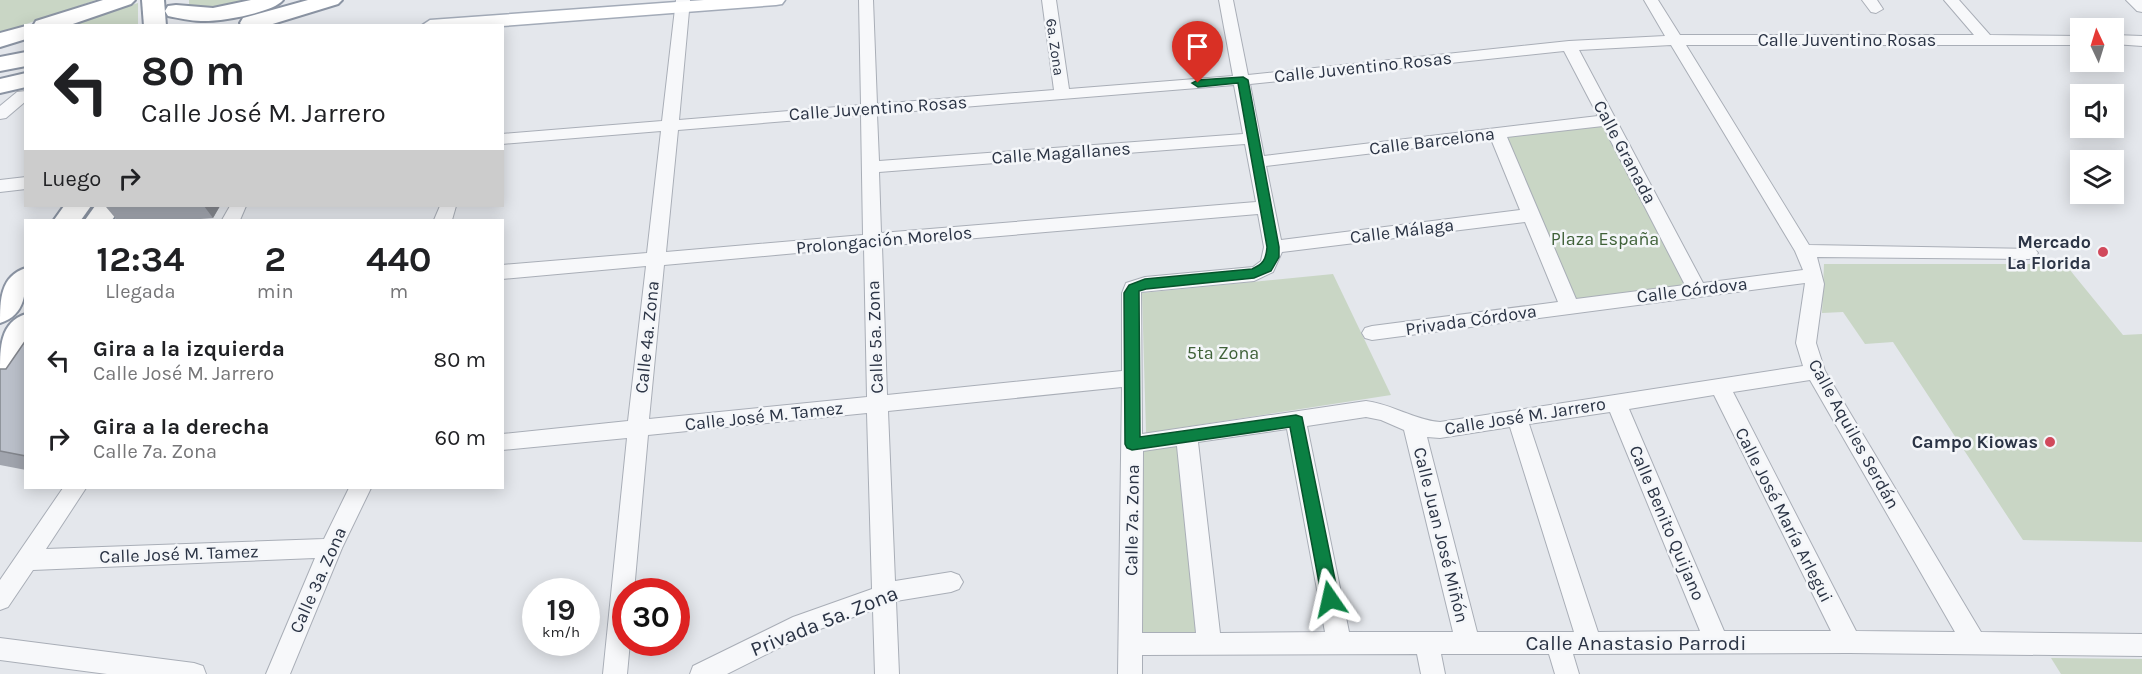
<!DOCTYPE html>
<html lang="es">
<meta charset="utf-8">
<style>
body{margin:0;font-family:Karla,sans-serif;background:#f6f6f6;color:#202124;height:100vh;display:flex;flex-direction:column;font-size:22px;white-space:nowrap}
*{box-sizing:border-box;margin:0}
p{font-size:20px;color:#757577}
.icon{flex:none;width:33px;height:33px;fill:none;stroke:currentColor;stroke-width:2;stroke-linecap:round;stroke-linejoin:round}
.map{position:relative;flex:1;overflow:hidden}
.details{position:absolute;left:24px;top:219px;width:480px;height:270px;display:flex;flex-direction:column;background:#fff;border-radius:0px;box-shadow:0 3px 15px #0003}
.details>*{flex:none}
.guide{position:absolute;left:24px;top:24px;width:480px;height:183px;border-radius:0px;box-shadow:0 3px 15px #0003;background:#fff;color:#202124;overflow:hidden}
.needle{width:39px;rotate:356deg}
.fabs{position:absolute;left:2070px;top:18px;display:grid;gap:12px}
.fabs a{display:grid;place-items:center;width:54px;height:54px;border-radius:0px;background:#fff;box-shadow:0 3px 15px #0003;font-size:30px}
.speed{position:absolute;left:522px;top:578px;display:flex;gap:12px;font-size:30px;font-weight:700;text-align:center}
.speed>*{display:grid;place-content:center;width:78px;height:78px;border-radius:50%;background:#fff;box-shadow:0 3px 15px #0003;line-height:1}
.speed small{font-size:15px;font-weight:400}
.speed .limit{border:9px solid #d22;background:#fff;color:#111}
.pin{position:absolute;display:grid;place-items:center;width:51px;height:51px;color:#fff;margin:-62px -26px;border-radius:50% 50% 50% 0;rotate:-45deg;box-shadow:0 0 6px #0007}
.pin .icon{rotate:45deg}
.me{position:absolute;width:66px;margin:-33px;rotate:349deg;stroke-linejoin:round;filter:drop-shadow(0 0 4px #0008)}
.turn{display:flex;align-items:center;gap:21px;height:126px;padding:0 18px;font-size:27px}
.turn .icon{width:78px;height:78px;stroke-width:2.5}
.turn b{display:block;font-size:42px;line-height:51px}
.then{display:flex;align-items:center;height:57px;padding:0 18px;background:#0003;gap:12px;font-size:22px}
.eta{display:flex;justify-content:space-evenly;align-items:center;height:102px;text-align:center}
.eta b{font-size:36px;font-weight:700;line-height:42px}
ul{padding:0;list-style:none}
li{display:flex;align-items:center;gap:18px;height:78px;padding:0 18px}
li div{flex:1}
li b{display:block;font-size:22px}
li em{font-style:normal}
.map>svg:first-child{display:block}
.green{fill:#c9d6c5}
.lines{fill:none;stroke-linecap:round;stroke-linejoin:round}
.minor-casing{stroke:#a9aeb7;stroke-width:2}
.major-casing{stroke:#a3abb8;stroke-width:3}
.highway-casing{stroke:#8b94a3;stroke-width:4}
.minor{fill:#f7f8fa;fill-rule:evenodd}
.major{fill:#fff;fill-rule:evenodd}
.highway{fill:#fff;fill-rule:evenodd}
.wall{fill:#a1a5ae}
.shaded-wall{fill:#83868d}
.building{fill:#bbc0ca;stroke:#83868d;stroke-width:1.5}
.route{fill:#0b8043;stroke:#07532c;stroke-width:1.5}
.poi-dot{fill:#d1495b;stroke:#f4f6f9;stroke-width:2}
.labels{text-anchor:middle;stroke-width:5;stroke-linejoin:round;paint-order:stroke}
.far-street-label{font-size:15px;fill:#2b3445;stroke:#f4f6f9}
.street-label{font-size:18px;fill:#2b3445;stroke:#f4f6f9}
.park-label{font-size:18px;fill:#3f6138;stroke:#f4f6f9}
.poi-label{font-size:18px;font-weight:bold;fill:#2b3445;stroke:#f4f6f9;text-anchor:end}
.near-street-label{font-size:21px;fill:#2b3445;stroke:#f4f6f9}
</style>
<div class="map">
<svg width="2142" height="674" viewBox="0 0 2142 674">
<rect width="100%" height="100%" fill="#e4e7ec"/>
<g class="green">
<polygon points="0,0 96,0 0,33"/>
<path d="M189,0H256C237,6 208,17 189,5Z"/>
<polygon points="138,3 138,25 62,26"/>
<polygon points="1608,120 1697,290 1569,306 1497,133"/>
<polygon points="1824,264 2065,264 2123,335 2142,334 2142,542 2023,540 1893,342 1865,344 1843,312 1822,313"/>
<polygon points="1333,274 1391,395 1146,433 1142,293"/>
<polygon points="1187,437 1209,644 1131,644 1132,444"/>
<polygon points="2051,658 2142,659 2142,674 2061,674"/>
</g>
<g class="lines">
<defs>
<g id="minor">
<path d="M676,0H690L679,120L861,105L859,0H873L877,104L1054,90L1042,0H1056L1069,89L1233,76L1219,0H1233L1248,75L1569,41L1665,36L1644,0H1658L1680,35H1974L1944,0H1959L1990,35L2080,36V45H1686L1809,245L2035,249L2038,253L2035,257L2029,259L1817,257L1824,284L1816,343L1825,371L1981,632L2142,634V656L1849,653L1573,654L1579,674H1555L1549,654H1441L1445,674H1421L1417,654L1142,655V674H1118L1122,387L888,411L895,581L951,572L959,575L963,582L959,589L951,592L896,601L899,674H875L873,610L809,633L727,674H690L693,666L793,617L872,589L867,413L648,435L634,591H626V642H630L627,674H603L627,438L502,450V434L628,421L646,266L502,279V265L647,253L661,131L502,144V134L662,121ZM1671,45L1795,251L1803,270L1703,283L1579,50ZM1564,51L1598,116L1264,156L1250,84ZM1234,85L1243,134L879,161L877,114ZM861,115L863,235L666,252L678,130ZM1603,126L1685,285L1576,299L1507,137ZM1491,139L1520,210L1281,240L1266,166ZM1245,144L1256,202L881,233L879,172ZM1258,214L1264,247L1261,261L1253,267L1145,277L1126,283L1122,293V371L887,395L882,246ZM1525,222L1558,302L1372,326L1365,328L1362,333L1365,338L1372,340L1805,283L1796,343L1803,366L1440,422C1414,420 1392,404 1366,401L1142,434L1141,292L1254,281L1273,272L1282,252ZM864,247L867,397L649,419L664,265ZM1810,380L1955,632L1856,631L1733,392ZM1714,395L1831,631H1724L1629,409ZM1610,412L1700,631L1598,632L1529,424ZM1366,417L1381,420L1404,430L1453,632H1349L1307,426ZM1510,427L1574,632H1477L1427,437L1440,438ZM1287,429L1325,632L1220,633L1198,442ZM1177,446L1196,633H1142L1143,451Z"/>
<polygon points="1862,0 1877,0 1883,9 1876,13 1871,12"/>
<polygon points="2126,0 2142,0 2142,12 2137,11"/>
<polygon points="2114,35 2142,36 2142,46 2114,44"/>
<polygon points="26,91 26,101 6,118 0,119 0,106 17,92"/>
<polygon points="26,177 26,189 0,192 0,180"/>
<polygon points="230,206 246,206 240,220 222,220"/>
<polygon points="440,206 456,206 452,220 434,220"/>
<polygon points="63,488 86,488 46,549 324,539 349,488 371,488 342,548 290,674 266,674 315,558 33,570 8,607 0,610 0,580"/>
<polygon points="0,638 194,663 203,666 206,674 107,674 0,660"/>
</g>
<polygon id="major" points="704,0 785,0 782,4 776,5 502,26 421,26 430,20"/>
<g id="highway">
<polygon points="103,0 135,0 131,4 67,26 33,26 36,21"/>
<polygon points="142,0 164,0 166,26 144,26"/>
<path d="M251,0H283C273,13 218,22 201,21C190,21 179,18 168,16L165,11L168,6L176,5L213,8Z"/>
<polygon points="308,0 342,0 338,4 266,26 242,26 240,23 243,18"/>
<polygon points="26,26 26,39 0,47 0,33"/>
<polygon points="26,52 26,66 0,71 0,57"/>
<polygon points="26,73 26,87 0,93 0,79"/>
<polygon points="64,206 91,206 81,220 54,220"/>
<polygon points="95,206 122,206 112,220 85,220"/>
<path d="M26,268C26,291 26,315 0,323C0,301 0,276 26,268Z"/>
<path d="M26,314C26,337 26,363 0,371C0,348 0,322 26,314Z"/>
</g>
</defs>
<use href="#minor" class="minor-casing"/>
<use href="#major" class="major-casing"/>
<use href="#highway" class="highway-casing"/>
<use href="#minor" class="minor"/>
<use href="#major" class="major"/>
<use href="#highway" class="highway"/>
</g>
<g class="wall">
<polygon points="107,206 220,206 213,218 188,220 117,220 106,207"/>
<polygon points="26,340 26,470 0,465 0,369 6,369"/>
</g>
<polygon class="shaded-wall" points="204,206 220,206 213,218"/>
<polygon class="building" points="26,340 26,456 0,451 0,369 6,369"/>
<path class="route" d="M1243,77L1248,80L1279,247V257L1271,271L1254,278L1146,289L1139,291L1140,437L1296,415L1302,417L1339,599L1336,604L1330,606L1325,604L1322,599L1290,427L1132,450L1127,448L1125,444L1124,293L1129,285L1145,279L1252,269C1263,264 1266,260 1267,247L1238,83L1198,87L1192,83L1198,80Z"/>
<g class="poi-dot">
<circle cx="2103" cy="252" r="6"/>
<circle cx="2050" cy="442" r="6"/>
</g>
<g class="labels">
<g class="far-street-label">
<text transform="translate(1055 47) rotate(82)" y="5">6a. Zona</text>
</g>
<g class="street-label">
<text x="1847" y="46">Calle Juventino Rosas</text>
<text transform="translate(1363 67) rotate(-6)" y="6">Calle Juventino Rosas</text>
<text transform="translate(878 108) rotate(-4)" y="6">Calle Juventino Rosas</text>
<text transform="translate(1432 141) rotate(-7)" y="6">Calle Barcelona</text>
<text transform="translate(1625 152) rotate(62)" y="6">Calle Granada</text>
<text transform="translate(1061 153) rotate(-4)" y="6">Calle Magallanes</text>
<text transform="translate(1402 231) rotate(-7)" y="6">Calle Málaga</text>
<text transform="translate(884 240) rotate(-5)" y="6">Prolongación Morelos</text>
<text transform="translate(1692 290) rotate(-7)" y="6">Calle Córdova</text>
<text transform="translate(1471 320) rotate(-8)" y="6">Privada Córdova</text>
<text transform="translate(647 337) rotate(-84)" y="6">Calle 4a. Zona</text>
<text transform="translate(875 337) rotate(-92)" y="6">Calle 5a. Zona</text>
<text transform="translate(764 416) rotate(-6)" y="6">Calle José M. Tamez</text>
<text transform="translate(1525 416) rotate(-9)" y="6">Calle José M. Jarrero</text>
<text transform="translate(1854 434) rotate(61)" y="6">Calle Aquiles Serdán</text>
<text transform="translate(1784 515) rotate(63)" y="6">Calle José María Arlegui</text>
<text transform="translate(1132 520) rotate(-89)" y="6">Calle 7a. Zona</text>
<text transform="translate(1667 523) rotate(67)" y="6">Calle Benito Quijano</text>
<text transform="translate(1441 535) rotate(76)" y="6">Calle Juan José Miñón</text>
<text transform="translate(179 554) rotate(-2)" y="6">Calle José M. Tamez</text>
<text transform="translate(318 580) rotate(-66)" y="6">Calle 3a. Zona</text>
</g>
<g class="park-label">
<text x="1605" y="245">Plaza España</text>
<text x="1223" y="359">5ta Zona</text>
</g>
<g class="poi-label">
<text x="2091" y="248">Mercado<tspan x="2091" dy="21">La Florida</tspan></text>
<text x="2038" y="448">Campo Kiowas</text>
</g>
<g class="near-street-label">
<text transform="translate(824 621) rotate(-22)" y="7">Privada 5a. Zona</text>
<text x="1636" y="650">Calle Anastasio Parrodi</text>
</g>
</g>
</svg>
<div class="fabs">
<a><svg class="needle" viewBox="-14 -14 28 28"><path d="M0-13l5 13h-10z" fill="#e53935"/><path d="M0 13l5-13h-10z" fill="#757577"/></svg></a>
<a><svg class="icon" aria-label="sound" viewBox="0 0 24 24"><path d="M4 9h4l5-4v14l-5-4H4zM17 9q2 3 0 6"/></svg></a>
<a><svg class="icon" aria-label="layers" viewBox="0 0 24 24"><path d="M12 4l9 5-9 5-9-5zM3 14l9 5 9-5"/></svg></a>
</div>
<div class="speed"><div>19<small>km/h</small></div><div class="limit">30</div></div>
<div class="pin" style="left:1198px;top:83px;background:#d93025"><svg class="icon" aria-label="arrive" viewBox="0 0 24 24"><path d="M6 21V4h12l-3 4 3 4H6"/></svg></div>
<svg class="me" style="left:1330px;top:599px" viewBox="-20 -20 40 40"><path d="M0-17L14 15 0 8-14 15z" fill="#0b8043" stroke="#fff" stroke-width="4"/></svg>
<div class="guide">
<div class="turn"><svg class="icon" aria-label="left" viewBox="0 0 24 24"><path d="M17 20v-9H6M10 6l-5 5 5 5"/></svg><div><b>80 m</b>Calle José M. Jarrero</div></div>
<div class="then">Luego<svg class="icon" aria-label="right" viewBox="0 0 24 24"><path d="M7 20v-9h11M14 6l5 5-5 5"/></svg></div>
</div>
<section class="details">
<div class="eta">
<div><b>12:34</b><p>Llegada</p></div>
<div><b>2</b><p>min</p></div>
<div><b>440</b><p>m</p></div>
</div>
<ul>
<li><svg class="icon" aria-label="left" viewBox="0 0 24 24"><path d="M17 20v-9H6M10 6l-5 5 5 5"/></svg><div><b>Gira a la izquierda</b><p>Calle José M. Jarrero</p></div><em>80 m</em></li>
<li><svg class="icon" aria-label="right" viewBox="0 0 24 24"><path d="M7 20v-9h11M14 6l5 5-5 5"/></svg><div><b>Gira a la derecha</b><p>Calle 7a. Zona</p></div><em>60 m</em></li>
</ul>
</section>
</div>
